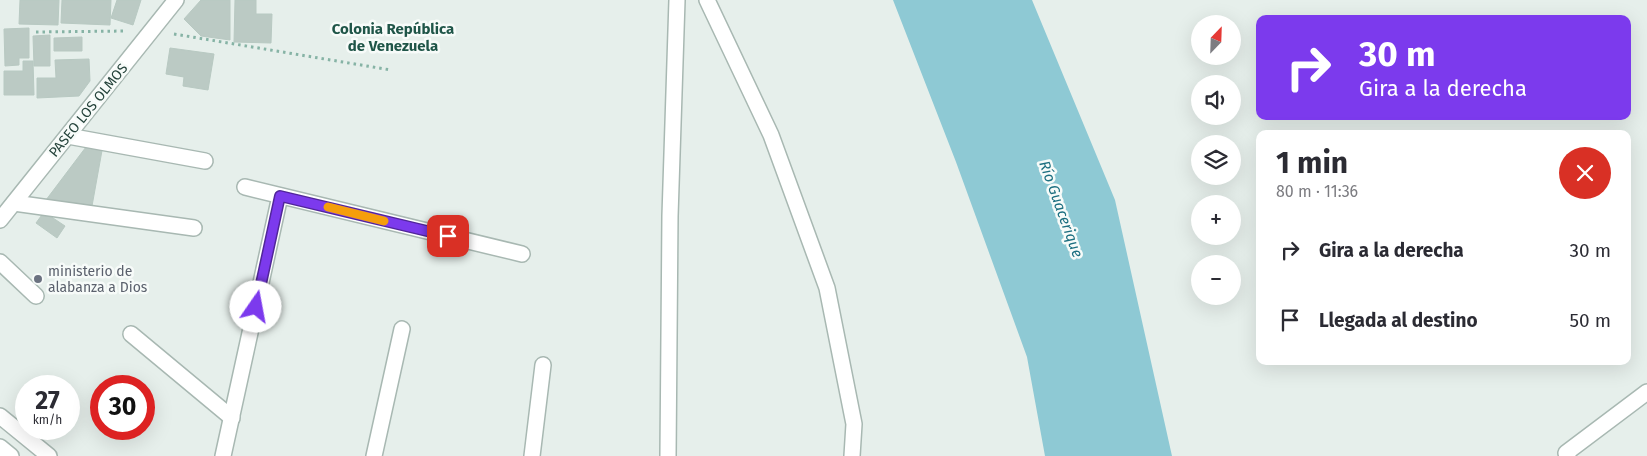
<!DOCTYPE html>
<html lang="es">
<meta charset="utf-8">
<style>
body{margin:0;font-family:"Fira Sans",sans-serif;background:#f2f2f3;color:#2b2b33;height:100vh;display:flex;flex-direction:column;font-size:19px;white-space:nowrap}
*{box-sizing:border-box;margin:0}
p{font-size:16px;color:#7c7c81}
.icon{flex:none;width:28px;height:28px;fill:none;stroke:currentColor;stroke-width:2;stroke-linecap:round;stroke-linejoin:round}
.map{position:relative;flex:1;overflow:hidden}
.sheet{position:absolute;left:1256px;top:130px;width:375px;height:235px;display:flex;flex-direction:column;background:#fff;border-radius:10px;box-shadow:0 5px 20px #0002}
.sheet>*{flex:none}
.guide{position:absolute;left:1256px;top:15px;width:375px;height:105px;border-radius:10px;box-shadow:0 5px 20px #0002;background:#7c3aed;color:#fff;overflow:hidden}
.needle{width:32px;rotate:23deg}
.fabs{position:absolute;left:1191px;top:15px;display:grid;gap:10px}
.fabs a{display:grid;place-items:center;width:50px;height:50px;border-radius:50%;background:#fff;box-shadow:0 5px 20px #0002;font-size:25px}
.speed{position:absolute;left:15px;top:375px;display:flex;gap:10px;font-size:25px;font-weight:700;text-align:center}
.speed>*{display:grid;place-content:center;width:65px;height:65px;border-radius:50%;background:#fff;box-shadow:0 5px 20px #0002;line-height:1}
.speed small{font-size:12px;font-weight:400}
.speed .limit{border:8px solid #d22;background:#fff;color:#111}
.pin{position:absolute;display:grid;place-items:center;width:42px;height:42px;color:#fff;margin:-21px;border-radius:10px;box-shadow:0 2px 8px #0006}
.me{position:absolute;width:55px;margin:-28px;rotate:12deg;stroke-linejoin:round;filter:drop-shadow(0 0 4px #0008)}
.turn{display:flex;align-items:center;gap:18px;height:105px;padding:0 20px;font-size:22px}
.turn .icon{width:65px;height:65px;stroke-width:2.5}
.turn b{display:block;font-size:35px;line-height:42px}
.round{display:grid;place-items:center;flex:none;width:52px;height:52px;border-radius:26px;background:#f2f2f3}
.head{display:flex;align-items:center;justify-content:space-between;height:85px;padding:0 20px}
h1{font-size:30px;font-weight:700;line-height:38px}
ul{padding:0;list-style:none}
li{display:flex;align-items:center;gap:15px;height:70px;padding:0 20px}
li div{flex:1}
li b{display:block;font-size:19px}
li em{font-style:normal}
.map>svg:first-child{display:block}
.water{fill:#8ec9d4}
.building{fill:#bbcac4;stroke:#b8c9c2}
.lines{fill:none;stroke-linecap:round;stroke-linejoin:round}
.minor-casing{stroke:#a8b8b2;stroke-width:18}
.path{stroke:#86b3a5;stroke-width:3;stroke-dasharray:2.5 4;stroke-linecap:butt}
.minor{stroke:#fff;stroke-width:15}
.route-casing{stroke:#51269a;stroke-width:12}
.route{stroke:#7c3aed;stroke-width:9}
.slow{stroke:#f59e0b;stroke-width:9}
.worship-dot{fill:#6b7280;stroke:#f7fbf9;stroke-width:2}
.labels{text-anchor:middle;stroke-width:5;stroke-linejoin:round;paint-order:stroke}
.street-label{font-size:14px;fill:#24423a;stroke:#f7fbf9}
.worship-label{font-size:14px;fill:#5b616d;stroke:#f7fbf9;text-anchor:start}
.neighbourhood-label{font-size:15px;font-weight:bold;fill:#1f5548;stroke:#f7fbf9}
.water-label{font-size:15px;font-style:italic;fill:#1c6f80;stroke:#f7fbf9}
</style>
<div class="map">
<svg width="1647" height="456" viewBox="0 0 1647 456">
<rect width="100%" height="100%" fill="#e6efeb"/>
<polygon class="water" points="893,0 1032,0 1115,200 1172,456 1045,456 1027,357 956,162"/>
<g class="building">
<polygon points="20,0 59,0 58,25 19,24"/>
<polygon points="62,0 111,0 110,25 61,23"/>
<polygon points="117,0 141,0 133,25 111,18"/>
<polygon points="201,0 230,0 230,40 201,36 184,19"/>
<polygon points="235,0 256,0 256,14 272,14 271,43 234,42"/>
<polygon points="29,28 29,58 19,58 19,65 5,66 4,29"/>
<polygon points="50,35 50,66 34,66 33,36"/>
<polygon points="82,37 82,51 54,51 54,38"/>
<polygon points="170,48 214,54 208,90 183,86 184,77 166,74"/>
<polygon points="89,59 90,81 79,96 37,98 37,78 56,78 55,60"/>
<polygon points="23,61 33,61 34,95 4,95 4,71 23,71"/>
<polygon points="89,143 103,145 92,206 46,200"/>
<polygon points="44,212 65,226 57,238 36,223"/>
</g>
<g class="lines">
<defs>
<g id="minor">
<polyline points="707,0 771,135 827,288 854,424 852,456"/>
<polyline points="68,136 205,161"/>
<polyline points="245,187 522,254"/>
<polyline points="14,203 194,228"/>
<polyline points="0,220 176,0"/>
<polyline points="0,262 36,296"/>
<polyline points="131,334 232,418"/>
<polyline points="0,416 49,456"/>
<polyline points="0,447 11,456"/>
<polyline points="223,456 280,196"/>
<polyline points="374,456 402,329"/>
<polyline points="532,456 543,365"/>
<polyline points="668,456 670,216 677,0"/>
<polyline points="1568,456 1566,453 1647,392"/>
</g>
</defs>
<use href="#minor" class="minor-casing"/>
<g class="path">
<polyline points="36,32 126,31"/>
<polyline points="174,34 391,70"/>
</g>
<use href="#minor" class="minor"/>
</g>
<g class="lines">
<defs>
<polyline id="route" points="256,307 280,196 448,236"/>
</defs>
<use href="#route" class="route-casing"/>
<use href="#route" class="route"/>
<polyline class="slow" points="328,207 384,221"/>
</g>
<circle class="worship-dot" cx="38" cy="279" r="5"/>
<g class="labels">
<g class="street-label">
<text transform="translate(88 110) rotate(-51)" y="5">PASEO LOS OLMOS</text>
</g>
<g class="worship-label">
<text x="48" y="276">ministerio de<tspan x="48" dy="16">alabanza a Dios</tspan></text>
</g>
<g class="neighbourhood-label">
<text x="393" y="34">Colonia República<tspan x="393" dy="17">de Venezuela</tspan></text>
</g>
<g class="water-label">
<text transform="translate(1061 209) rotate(70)" y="5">Río Guacerique</text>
</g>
</g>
</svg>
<div class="fabs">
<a><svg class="needle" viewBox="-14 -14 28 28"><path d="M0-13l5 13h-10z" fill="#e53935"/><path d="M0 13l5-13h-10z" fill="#7c7c81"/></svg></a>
<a><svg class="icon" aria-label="sound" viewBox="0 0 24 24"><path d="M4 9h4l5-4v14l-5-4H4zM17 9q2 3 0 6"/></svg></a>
<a><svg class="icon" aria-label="layers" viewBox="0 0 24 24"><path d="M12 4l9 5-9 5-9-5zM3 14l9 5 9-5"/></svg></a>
<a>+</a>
<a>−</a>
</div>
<div class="speed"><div>27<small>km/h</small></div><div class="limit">30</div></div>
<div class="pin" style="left:448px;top:236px;background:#d93025"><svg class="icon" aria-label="arrive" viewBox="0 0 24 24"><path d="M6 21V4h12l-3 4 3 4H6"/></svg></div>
<svg class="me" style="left:256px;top:307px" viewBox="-20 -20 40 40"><circle r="19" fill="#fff"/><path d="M0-13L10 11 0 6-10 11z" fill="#7c3aed"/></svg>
<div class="guide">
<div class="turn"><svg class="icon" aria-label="right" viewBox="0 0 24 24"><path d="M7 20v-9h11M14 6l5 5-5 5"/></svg><div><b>30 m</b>Gira a la derecha</div></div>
</div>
<section class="sheet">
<div class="head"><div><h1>1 min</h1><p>80 m · 11:36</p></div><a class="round" style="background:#d93025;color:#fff"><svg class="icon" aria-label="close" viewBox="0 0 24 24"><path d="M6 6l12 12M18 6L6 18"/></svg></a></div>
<ul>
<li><svg class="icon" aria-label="right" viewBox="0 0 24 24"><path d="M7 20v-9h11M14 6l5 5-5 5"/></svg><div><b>Gira a la derecha</b></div><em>30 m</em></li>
<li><svg class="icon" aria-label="arrive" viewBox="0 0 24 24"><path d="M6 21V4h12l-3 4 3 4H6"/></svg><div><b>Llegada al destino</b></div><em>50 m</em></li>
</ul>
</section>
</div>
